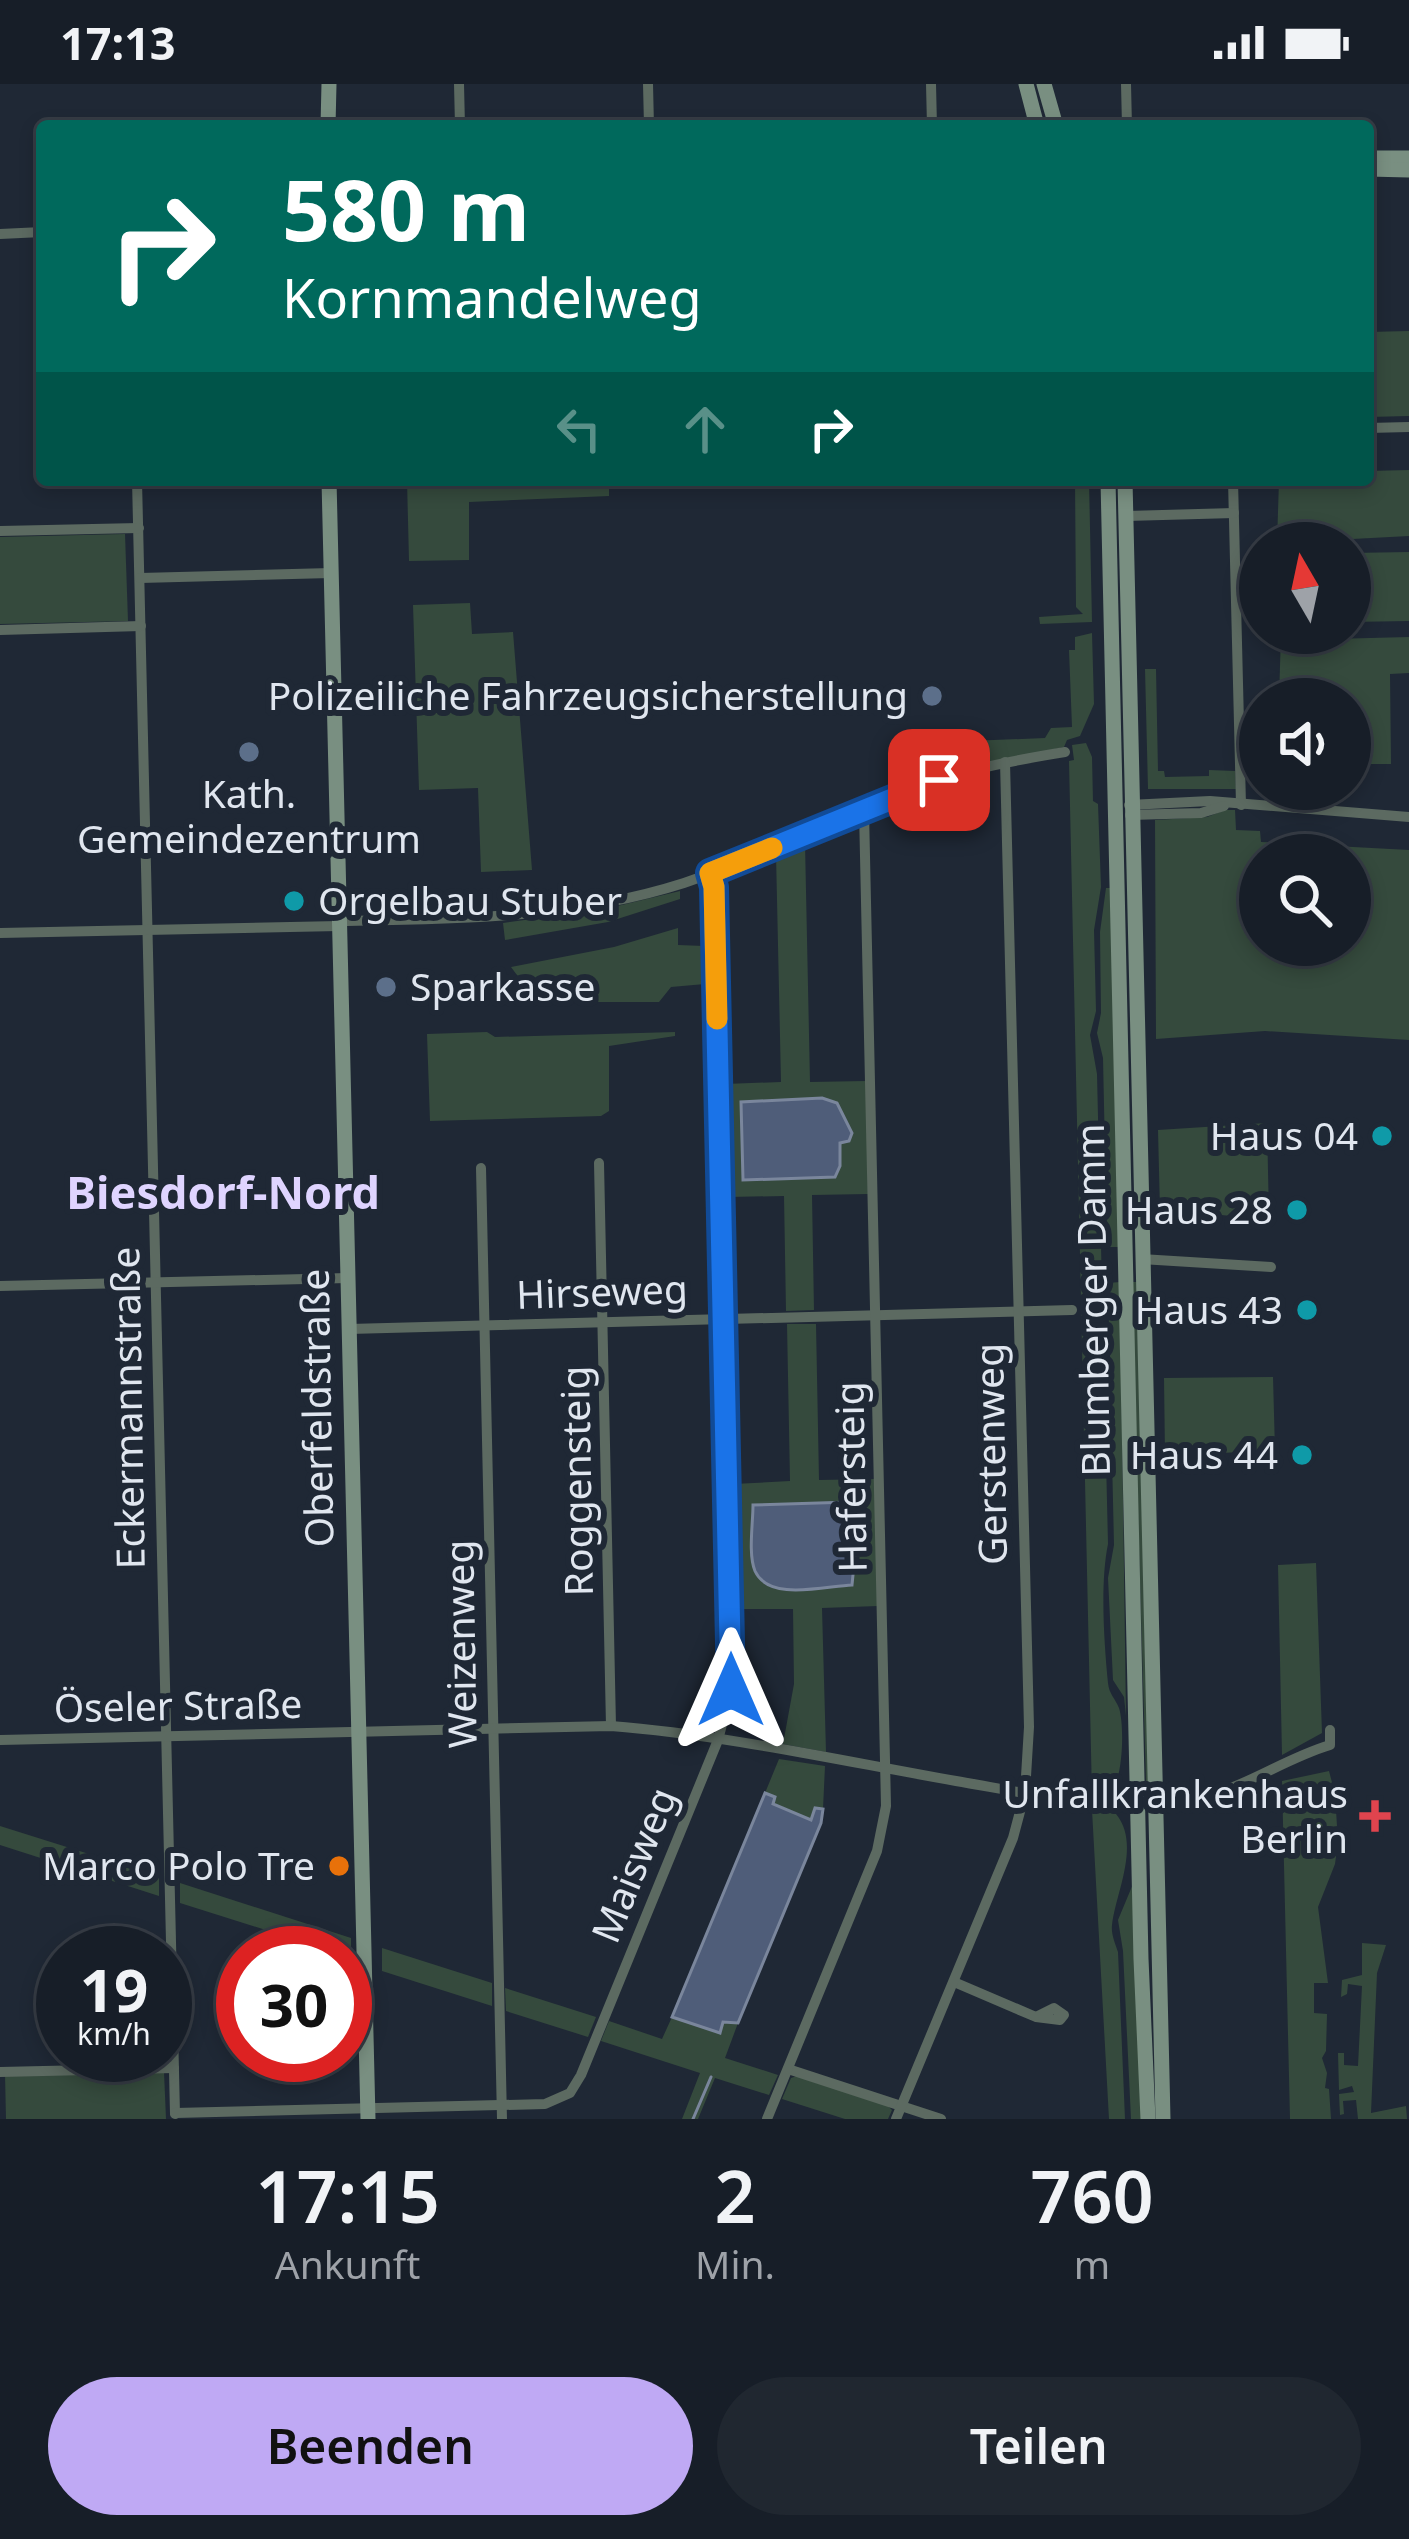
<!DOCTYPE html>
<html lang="de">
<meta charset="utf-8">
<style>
body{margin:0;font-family:"Noto Sans",sans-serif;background:#202730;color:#f1f3f6;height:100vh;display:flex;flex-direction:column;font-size:45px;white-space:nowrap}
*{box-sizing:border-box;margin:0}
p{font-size:39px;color:#9ea2a8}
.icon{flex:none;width:66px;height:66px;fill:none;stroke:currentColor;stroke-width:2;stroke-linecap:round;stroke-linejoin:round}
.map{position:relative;height:2035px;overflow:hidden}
.panel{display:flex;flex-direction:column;background:#171e28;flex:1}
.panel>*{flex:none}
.guide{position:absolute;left:36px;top:36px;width:1338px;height:366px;border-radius:12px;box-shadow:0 6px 18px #0003,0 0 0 3px #363c45;background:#00695c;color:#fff;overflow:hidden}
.needle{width:78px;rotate:351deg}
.fabs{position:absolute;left:1239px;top:438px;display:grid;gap:24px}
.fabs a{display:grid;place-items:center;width:132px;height:132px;border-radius:50%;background:#171e28;box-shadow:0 6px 18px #0003,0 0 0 3px #363c45;font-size:60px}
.speed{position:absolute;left:36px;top:1842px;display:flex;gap:24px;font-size:60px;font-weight:700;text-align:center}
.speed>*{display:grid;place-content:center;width:156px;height:156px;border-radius:50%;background:#171e28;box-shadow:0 6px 18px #0003,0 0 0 3px #363c45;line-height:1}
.speed small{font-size:30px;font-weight:400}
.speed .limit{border:18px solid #d22;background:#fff;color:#111}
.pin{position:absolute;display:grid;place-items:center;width:102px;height:102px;color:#fff;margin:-51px;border-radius:24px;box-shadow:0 6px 18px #0006}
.me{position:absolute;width:132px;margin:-66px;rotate:0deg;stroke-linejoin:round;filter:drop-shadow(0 0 9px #0008)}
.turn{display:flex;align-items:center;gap:42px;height:252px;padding:0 48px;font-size:54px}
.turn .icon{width:156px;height:156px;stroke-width:2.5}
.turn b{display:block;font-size:84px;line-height:102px}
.lanes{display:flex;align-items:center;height:114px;padding:0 48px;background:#0003;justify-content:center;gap:60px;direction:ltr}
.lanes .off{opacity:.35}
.eta{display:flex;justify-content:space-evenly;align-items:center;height:204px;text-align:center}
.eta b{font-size:72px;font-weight:600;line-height:84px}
.button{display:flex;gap:24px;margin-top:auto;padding:24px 48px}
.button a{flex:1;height:138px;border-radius:72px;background:#bfa9f4;color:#111;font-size:48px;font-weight:600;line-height:138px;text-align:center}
.button a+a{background:#202730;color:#f1f3f6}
.status{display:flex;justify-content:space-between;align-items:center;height:84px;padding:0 60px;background:#171e28;direction:ltr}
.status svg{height:33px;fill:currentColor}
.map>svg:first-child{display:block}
.green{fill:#354a3d;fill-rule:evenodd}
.water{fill:#4f5d79;stroke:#7a869c;stroke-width:3}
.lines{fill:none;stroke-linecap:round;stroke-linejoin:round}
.stream{stroke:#7a869c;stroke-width:3}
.street{stroke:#5c6a61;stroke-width:10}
.secondary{stroke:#798f81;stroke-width:15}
.route-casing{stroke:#114b97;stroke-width:30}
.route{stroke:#1a73e8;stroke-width:21}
.slow{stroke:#f59e0b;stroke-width:21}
.service-dot{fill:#5c6f8a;stroke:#1f2835;stroke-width:4.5}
.culture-dot{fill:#0f9aa8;stroke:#1f2835;stroke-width:4.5}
.health-dot{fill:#e0444e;stroke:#1f2835;stroke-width:4.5}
.food-dot{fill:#e8710a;stroke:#1f2835;stroke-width:4.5}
.labels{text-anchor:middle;stroke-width:12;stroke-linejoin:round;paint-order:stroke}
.poi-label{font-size:39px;fill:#e0e6ef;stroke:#1f2835;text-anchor:end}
.street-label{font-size:39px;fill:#e0e6ef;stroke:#1f2835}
.quarter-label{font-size:45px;font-weight:bold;fill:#dfd4ff;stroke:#1f2835}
</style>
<div class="status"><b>17:13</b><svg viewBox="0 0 49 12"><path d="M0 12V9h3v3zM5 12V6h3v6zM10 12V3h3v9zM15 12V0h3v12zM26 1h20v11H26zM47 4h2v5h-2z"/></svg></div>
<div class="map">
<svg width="1409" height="2035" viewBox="0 0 1409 2035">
<rect width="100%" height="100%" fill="#1f2835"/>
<g class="green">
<polygon points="1409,247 1409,332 1368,333 1368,248"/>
<polygon points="1409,386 1409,452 1277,459 1279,396 1368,396 1368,387"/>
<polygon points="407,396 609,396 609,412 469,418 469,476 409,477"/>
<polygon points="1075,396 1089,396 1092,538 1040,540 1039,533 1083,530 1076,523"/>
<polygon points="125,450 128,537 0,540 0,453"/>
<polygon points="1409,468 1409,537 1350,538 1350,469"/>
<polygon points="470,519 472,550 513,548 532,786 481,788 478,704 419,706 413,521"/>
<polygon points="1092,549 1094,620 1080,652 1067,656 1064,663 950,688 947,682 969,657 1045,654 1051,644 1072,643 1069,566 1075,566 1075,553"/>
<polygon points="1281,549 1330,549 1331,555 1409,553 1409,589 1390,590 1391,680 1350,680 1350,615 1279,615"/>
<polygon points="1145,585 1156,585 1158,687 1164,687 1165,693 1209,692 1209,686 1235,687 1236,705 1148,705"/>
<path d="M1086,659L1092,673L1093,717L1098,720L1101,803L1094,846L1096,927L1090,951L1097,990L1108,1460C1100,1499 1104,1558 1108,1599C1109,1610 1115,1614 1119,1624C1125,1643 1123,1701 1108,1713L1092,1712L1069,677L1074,676L1072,661Z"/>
<path d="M1225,726H1235L1236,746L1260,747L1261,758L1409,766V956L1265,947L1156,955L1155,736L1207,733ZM1260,771H1350V861H1260Z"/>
<polygon points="805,759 810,998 866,997 868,1110 812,1111 814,1226 786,1227 784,1112 728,1113 725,1000 781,998 776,770"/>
<polygon points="1106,804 1111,804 1119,1163 1107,1163 1103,974 1097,949 1101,929 1100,848"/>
<polygon points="680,807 680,815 608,838 505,856 503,839 605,825"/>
<polygon points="465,816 465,826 366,829 358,820"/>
<polygon points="678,844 678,861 704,862 705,900 671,903 659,918 537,918 511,883 614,863"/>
<polygon points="487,948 495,953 675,948 675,952 609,962 609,1027 601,1032 430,1037 427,950"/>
<polygon points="1267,1039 1269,1135 1160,1126 1158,1046"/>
<polygon points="1120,1198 1126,1632 1124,1613 1113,1596 1108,1494 1114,1461 1108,1199"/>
<polygon points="1131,1198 1139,1198 1150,1697 1146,1697"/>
<polygon points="787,1240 816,1240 819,1396 875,1395 878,1522 822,1524 826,1668 783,1660 794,1600 793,1525 737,1525 734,1400 790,1397"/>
<polygon points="1273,1293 1275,1367 1165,1371 1164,1294"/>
<polygon points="1316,1479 1322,1649 1282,1671 1278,1481"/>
<polygon points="779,1675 825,1682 823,1725 815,1724 812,1736 773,1719 775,1713 765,1709"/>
<polygon points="1329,1687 1335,1710 1338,1758 1335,1780 1318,1823 1328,1899 1314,1899 1314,1929 1327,1930 1326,1967 1322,1974 1327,1989 1325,2004 1329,2005 1331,2035 1290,2035 1282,1697"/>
<path d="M1092,1726L1116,1730C1141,1760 1116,1808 1112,1841C1111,1850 1115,1859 1118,1868L1125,2035H1109Z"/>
<polygon points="0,1742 159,1792 159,1812 0,1761"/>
<polygon points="180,1799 351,1854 351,1873 180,1819"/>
<polygon points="1133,1800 1143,2035 1131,2035 1123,1867 1118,1836"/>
<polygon points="1362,1859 1386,1861 1377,1889 1371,2029 1406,2022 1407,2035 1358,2035 1356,2016 1343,2017 1344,2030 1340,2031 1339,2010 1354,2008 1352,2002 1339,2006 1338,1969 1344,1969 1344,1981 1358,1982 1362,1902 1348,1900 1347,1910 1341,1913 1342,1896 1362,1891"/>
<polygon points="382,1864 492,1899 492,1922 382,1887"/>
<polygon points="505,1904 596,1933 588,1953 506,1927"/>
<polygon points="672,1933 719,1949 722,1938 738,1939 725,1974 778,1991 769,2011 715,1994 698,2035 682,2035 700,1989 601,1957 609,1937 662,1955"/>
<polygon points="164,1988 166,2035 6,2035 5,1990"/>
<polygon points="797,1992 888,2022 892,2026 888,2035 845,2035 782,2015 791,1994"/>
</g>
<g class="water">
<polygon points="822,1014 837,1019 852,1049 849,1057 840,1059 840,1082 835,1093 743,1096 741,1018"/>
<path d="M850,1418L858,1441L852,1501C825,1502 769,1518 755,1487C748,1470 753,1440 753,1421Z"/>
<polygon points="765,1709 775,1713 773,1720 811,1736 815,1724 823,1725 821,1739 738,1939 723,1938 720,1949 672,1933"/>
</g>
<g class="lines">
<polyline class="stream" points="693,2035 711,1993"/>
<g class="street">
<polyline points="459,0 460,42"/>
<polyline points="648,0 649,42"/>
<polyline points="931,0 932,42"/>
<polyline points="1126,0 1127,42"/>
<polyline points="0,150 42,148"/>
<polyline points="1368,344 1409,343"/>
<polyline points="137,396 175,2030"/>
<polyline points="1233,396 1241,721"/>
<polyline points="1127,432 1234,429"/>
<polyline points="0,447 139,444"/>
<polyline points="140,494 331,489"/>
<polyline points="0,546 141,542"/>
<polyline points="1129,721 1210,717 1409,733"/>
<polyline points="1130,731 1201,729 1224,722"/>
<path d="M339,837C455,835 572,835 684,799C765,772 842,731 922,702C968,685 1016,676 1065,668"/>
<polyline points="0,849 339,842"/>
<polyline points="599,1079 611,1642"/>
<polyline points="481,1084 502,2035"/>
<polyline points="1141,1175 1271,1183"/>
<polyline points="0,1202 348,1194"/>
<polyline points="349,1245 1072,1226"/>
<path d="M0,1656L611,1642C726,1651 842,1677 956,1697C1032,1710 1108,1728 1185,1717C1241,1708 1280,1676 1330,1661V1646"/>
<polyline points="954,1898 1036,1933 1060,1936 1064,1931 1054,1924 1036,1933"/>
<polyline points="788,1985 941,2035"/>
<polyline points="0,1988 174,1984"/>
<polyline points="175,2029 545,2020 570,2009 581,1991 718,1656 731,1606 714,803 710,789"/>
<polyline points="767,2035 877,1767 886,1722 864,727"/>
<polyline points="896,2035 1013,1754 1025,1709 1029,1643 1005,678"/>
</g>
<g class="secondary">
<polyline points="1026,0 1037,42"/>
<polyline points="1044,0 1056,42"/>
<polyline points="328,42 329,0"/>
<polyline points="1368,74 1409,74"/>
<polyline points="1368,85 1409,86"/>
<polyline points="329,396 368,2035"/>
<polyline points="1108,396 1141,1875 1148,2035"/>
<polyline points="1125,396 1163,2035"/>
</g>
</g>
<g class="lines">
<defs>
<polyline id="route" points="731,1606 714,803 710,789 939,696"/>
</defs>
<use href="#route" class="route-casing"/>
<use href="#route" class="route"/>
<polyline class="slow" points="717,935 714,803 710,789 772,764"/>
</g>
<g class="service-dot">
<circle cx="932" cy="612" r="12"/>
<circle cx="249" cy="668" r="12"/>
<circle cx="386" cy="903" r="12"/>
</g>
<g class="culture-dot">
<circle cx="294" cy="817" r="12"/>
<circle cx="1382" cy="1052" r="12"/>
<circle cx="1297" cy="1126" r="12"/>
<circle cx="1307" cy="1226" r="12"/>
<circle cx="1302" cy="1371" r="12"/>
</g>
<path class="health-dot" d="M1369 1714h12v12h12v12h-12v12h-12v-12h-12v-12h12z"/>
<circle class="food-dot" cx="339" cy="1782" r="12"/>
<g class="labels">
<g class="poi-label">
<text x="908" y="626">Polizeiliche Fahrzeugsicherstellung</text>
<text x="249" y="724" text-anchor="middle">Kath.<tspan x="249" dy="45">Gemeindezentrum</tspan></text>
<text x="318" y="831" text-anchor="start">Orgelbau Stuber</text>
<text x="410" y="917" text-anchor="start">Sparkasse</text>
<text x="1358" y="1066">Haus 04</text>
<text x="1273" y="1140">Haus 28</text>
<text x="1283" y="1240">Haus 43</text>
<text x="1278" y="1385">Haus 44</text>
<text x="1348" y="1724">Unfallkrankenhaus<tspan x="1348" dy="45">Berlin</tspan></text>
<text x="315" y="1796">Marco Polo Tre</text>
</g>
<g class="street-label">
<text transform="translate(602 1208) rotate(-2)" y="14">Hirseweg</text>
<text transform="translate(1093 1216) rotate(-91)" y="14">Blumberger Damm</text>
<text transform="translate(128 1324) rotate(-91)" y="14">Eckermannstraße</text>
<text transform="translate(317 1324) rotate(-91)" y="14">Oberfeldstraße</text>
<text transform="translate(991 1370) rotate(-91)" y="14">Gerstenweg</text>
<text transform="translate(851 1393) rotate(-91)" y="14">Hafersteig</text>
<text transform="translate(577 1397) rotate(-91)" y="14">Roggensteig</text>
<text transform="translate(461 1560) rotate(-91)" y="14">Weizenweg</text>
<text transform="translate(178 1622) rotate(-1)" y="14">Öseler Straße</text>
<text transform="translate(634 1781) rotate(-68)" y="14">Maisweg</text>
</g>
<g class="quarter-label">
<text x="223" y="1125">Biesdorf-Nord</text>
</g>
</g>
</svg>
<div class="fabs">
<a><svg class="needle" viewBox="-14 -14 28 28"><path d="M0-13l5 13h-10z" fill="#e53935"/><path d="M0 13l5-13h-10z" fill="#9ea2a8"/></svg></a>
<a><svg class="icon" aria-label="sound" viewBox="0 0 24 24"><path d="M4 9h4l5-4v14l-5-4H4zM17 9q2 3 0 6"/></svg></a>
<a><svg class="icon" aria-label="search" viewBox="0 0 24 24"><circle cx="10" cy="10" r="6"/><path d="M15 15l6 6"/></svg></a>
</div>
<div class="speed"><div>19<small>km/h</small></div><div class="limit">30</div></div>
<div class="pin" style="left:939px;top:696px;background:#d93025"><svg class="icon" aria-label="arrive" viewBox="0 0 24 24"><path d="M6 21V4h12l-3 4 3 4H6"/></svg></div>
<svg class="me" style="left:731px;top:1606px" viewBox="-20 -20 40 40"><path d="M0-17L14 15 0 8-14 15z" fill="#1a73e8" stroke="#fff" stroke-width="4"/></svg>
<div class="guide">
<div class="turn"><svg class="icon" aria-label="right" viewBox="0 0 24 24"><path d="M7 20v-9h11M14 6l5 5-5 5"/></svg><div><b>580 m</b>Kornmandelweg</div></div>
<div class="lanes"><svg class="icon off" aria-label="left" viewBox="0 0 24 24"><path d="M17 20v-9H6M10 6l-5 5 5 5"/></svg><svg class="icon off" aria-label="ahead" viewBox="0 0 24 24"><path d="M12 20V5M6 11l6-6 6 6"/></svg><svg class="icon" aria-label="right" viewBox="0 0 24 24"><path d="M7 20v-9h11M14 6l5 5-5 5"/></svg></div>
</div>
</div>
<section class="panel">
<div class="eta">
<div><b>17:15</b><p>Ankunft</p></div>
<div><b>2</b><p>Min.</p></div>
<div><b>760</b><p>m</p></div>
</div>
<div class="button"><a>Beenden</a><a>Teilen</a></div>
</section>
